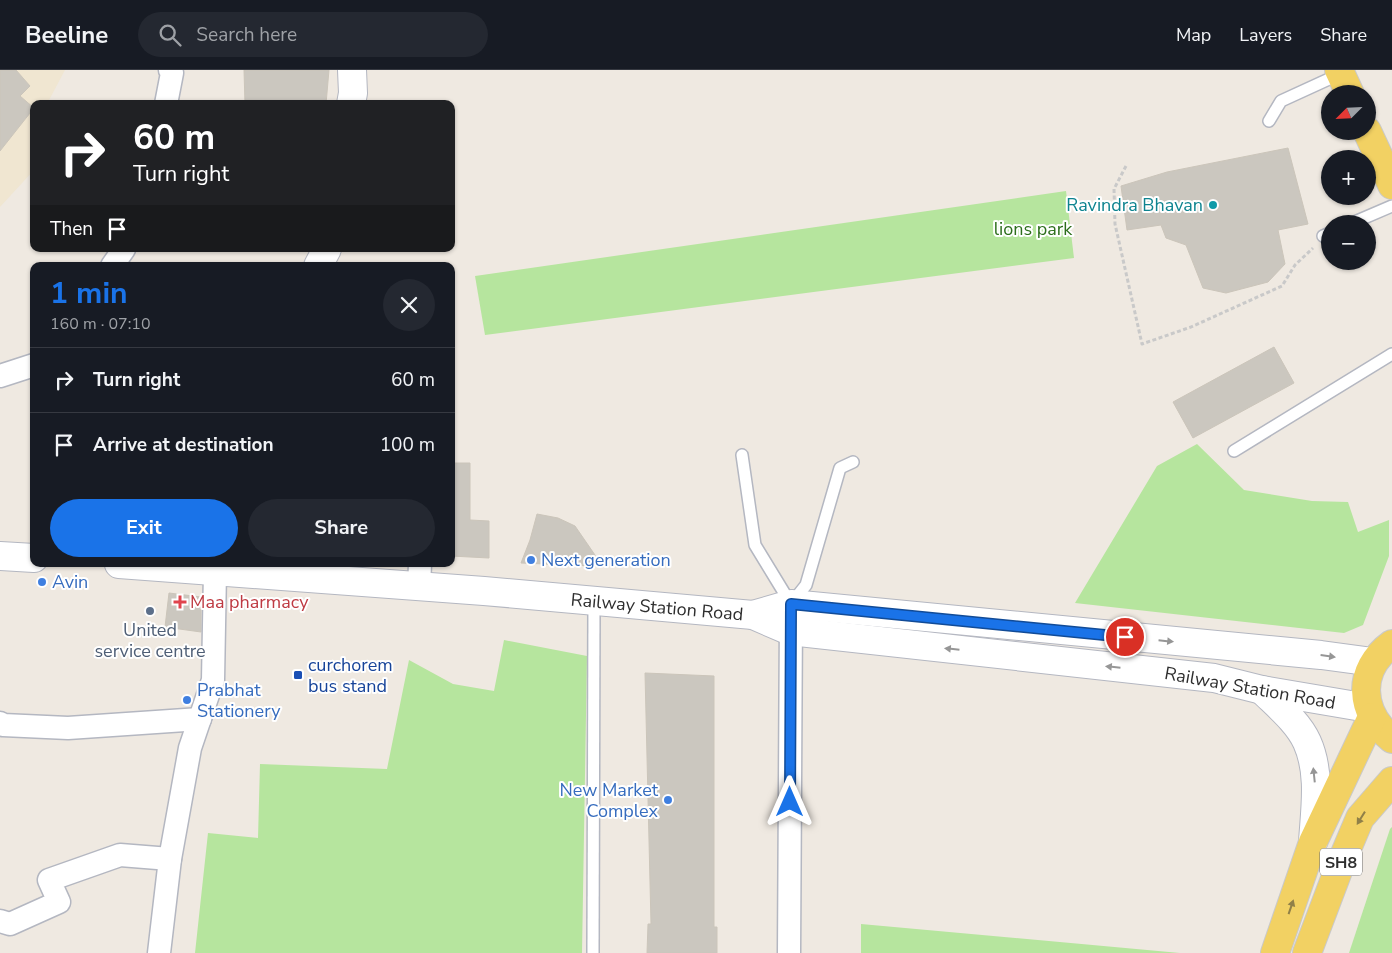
<!DOCTYPE html>
<meta charset="utf-8">
<style>
body{margin:0;font-family:"Nunito Sans",sans-serif;background:#242831;color:#f1f3f6;height:100vh;display:flex;flex-direction:column;font-size:19px;white-space:nowrap}
*{box-sizing:border-box;margin:0}
p{font-size:16px;color:#9ea1a6}
.icon{flex:none;width:28px;height:28px;fill:none;stroke:currentColor;stroke-width:2;stroke-linecap:round;stroke-linejoin:round}
.map{position:relative;flex:1;overflow:hidden}
.side{position:absolute;left:30px;top:192px;width:425px;height:305px;display:flex;flex-direction:column;background:#171b24;border-radius:10px;box-shadow:0 1px 4px #0004}
.side>*{flex:none}
.guide{position:absolute;left:30px;top:30px;width:425px;height:152px;border-radius:10px;box-shadow:0 1px 4px #0004;background:#202124;color:#fff;overflow:hidden}
.needle{width:32px;rotate:246deg}
.tools{position:absolute;left:1321px;top:15px;display:grid;gap:10px}
.tools a{display:grid;place-items:center;width:55px;height:55px;border-radius:50%;background:#171b24;box-shadow:0 1px 4px #0004;font-size:25px}
.pin{position:absolute;display:grid;place-items:center;width:42px;height:42px;color:#fff;margin:-21px;border:2px solid #fff;border-radius:50%;box-shadow:0 1px 5px #0007}
.me{position:absolute;width:55px;margin:-28px;rotate:0deg;stroke-linejoin:round;filter:drop-shadow(0 0 4px #0008)}
.turn{display:flex;align-items:center;gap:18px;height:105px;padding:0 20px;font-size:22px}
.turn .icon{width:65px;height:65px;stroke-width:2.5}
.turn b{display:block;font-size:35px;line-height:42px}
.then{display:flex;align-items:center;height:48px;padding:0 20px;background:#0003;gap:10px;font-size:19px}
.round{display:grid;place-items:center;flex:none;width:52px;height:52px;border-radius:26px;background:#242831}
.summary{display:flex;align-items:center;justify-content:space-between;height:85px;padding:0 20px}
h1{font-size:30px;font-weight:700;line-height:38px;color:#1a73e8}
.cta{display:flex;gap:10px;margin-top:auto;padding:10px 20px}
.cta a{flex:1;height:58px;border-radius:30px;background:#1a73e8;color:#fff;font-size:20px;font-weight:700;line-height:58px;text-align:center}
.cta a+a{background:#242831;color:#f1f3f6}
ul{padding:0;list-style:none}
li{display:flex;align-items:center;gap:15px;height:65px;padding:0 20px;border-top:1px solid #363941}
li div{flex:1}
li b{display:block;font-size:19px}
li em{font-style:normal}
header{display:flex;align-items:center;gap:30px;box-sizing:border-box;height:70px;padding:0 25px;background:#171b24;border-bottom:1px solid #363941}
header strong{font-size:24px}
nav{display:flex;gap:28px;margin-inline-start:auto;font-size:18px}
.search{width:350px;height:45px;background:#242831;display:flex;align-items:center;gap:12px;box-sizing:border-box;padding:0 18px;border-radius:28px;color:#9ea1a6;font-size:19px}
.map>svg:first-child{display:block}
.education{fill:#f0e6d1}
.green{fill:#b6e59e}
.building{fill:#cbc7bf;stroke:#cbc5ba}
.lines{fill:none;stroke-linecap:round;stroke-linejoin:round}
.service-casing{stroke:#b4b7c1;stroke-width:14}
.minor-casing{stroke:#b4b7c1;stroke-width:25}
.tertiary-casing{stroke:#b4b7c1;stroke-width:30}
.primary-casing{stroke:#c9c9c9;stroke-width:30}
.path{stroke:#c9c9c9;stroke-width:3;stroke-dasharray:4 2.5;stroke-linecap:butt}
.service{stroke:#fff;stroke-width:11}
.minor{stroke:#fff;stroke-width:22}
.tertiary{stroke:#fff;stroke-width:28}
.primary{stroke:#f2d163;stroke-width:28}
.oneway{fill:#969696}
.oneway2{fill:#908048}
.route-casing{stroke:#114b97;stroke-width:12}
.route{stroke:#1a73e8;stroke-width:9}
.culture-dot{fill:#0f9aa8;stroke:#fff;stroke-width:2}
.shop-dot{fill:#3f7fe0;stroke:#fff;stroke-width:2}
.health-dot{fill:#e0444e;stroke:#fff;stroke-width:2}
.service-dot{fill:#5c6f8a;stroke:#fff;stroke-width:2}
.transit-dot{fill:#1a4fb4;stroke:#fff;stroke-width:2}
.labels{text-anchor:middle;stroke-width:4;stroke-linejoin:round;paint-order:stroke}
.shield{fill:#fff;stroke:#6d6d6d;stroke-width:1}
.shield-label{font-size:16px;font-weight:bold;fill:#2e2e2e}
.culture-label{font-size:18px;fill:#0d838f;stroke:#fff;text-anchor:end}
.park-label{font-size:18px;fill:#2c6e1b;stroke:#fff}
.shop-label{font-size:18px;fill:#366cbe;stroke:#fff;text-anchor:start}
.health-label{font-size:18px;fill:#be3a42;stroke:#fff;text-anchor:start}
.street-label{font-size:18px;fill:#2e2e2e;stroke:#fff}
.service-label{font-size:18px;fill:#4e5e75;stroke:#fff}
.transit-label{font-size:18px;fill:#164399;stroke:#fff;text-anchor:start}
</style>
<header>
<strong>Beeline</strong>
<div class="search"><svg class="icon" aria-label="search" viewBox="0 0 24 24"><circle cx="10" cy="10" r="6"/><path d="M15 15l6 6"/></svg>Search here</div>
<nav><a>Map</a><a>Layers</a><a>Share</a></nav>
</header>
<div class="map">
<svg width="1392" height="883" viewBox="0 0 1392 883">
<rect width="100%" height="100%" fill="#efe9e1"/>
<polygon class="education" points="0,0 65,0 47,34 34,34 34,100 0,137"/>
<g class="green">
<polygon points="1066,121 1074,188 485,265 475,206"/>
<polygon points="1197,374 1244,420 1312,431 1348,432 1358,462 1389,450 1389,486 1363,555 1344,563 1075,533 1157,396"/>
<polygon points="504,570 587,586 582,883 195,883 208,763 258,768 260,694 387,699 409,590 453,614 494,621"/>
<polygon points="1392,757 1392,883 1349,883 1390,759"/>
<polygon points="861,854 1180,883 861,883"/>
</g>
<g class="building">
<polygon points="0,0 16,0 30,16 20,26 34,38 0,81"/>
<polygon points="244,0 329,0 326,34 245,34"/>
<polygon points="1288,78 1308,154 1278,160 1285,194 1268,212 1226,223 1203,218 1186,175 1166,168 1161,155 1127,160 1121,116 1167,102"/>
<polygon points="1274,277 1294,313 1193,368 1173,332"/>
<polygon points="451,393 470,393 470,450 489,451 489,488 451,486"/>
<polygon points="537,444 558,448 575,456 595,485 594,496 521,493 530,470"/>
<polygon points="169,523 201,527 201,562 165,557"/>
<polygon points="645,603 714,606 714,857 717,857 717,883 647,883 648,854 651,854"/>
</g>
<g class="lines">
<defs>
<g id="service">
<polyline points="1269,51 1281,31 1340,4"/>
<polyline points="1350,154 1392,136"/>
<polyline points="1323,166 1330,163"/>
<polyline points="1234,381 1392,284"/>
<polyline points="742,385 755,475 791,534 806,515 840,398 853,392"/>
<polyline points="593,883 594,531"/>
</g>
<g id="minor">
<polyline points="166,34 172,3 170,0"/>
<polyline points="112,196 124,179"/>
<polyline points="0,306 34,295"/>
<polyline points="419,517 420,494"/>
<polyline points="0,653 3,655 68,658 200,649"/>
<polyline points="0,851 10,854 59,832 49,810 120,785 170,789"/>
<polyline points="159,883 170,789 190,678 213,610 215,501"/>
<polyline points="789,883 791,544"/>
</g>
<g id="tertiary">
<polyline points="351,34 353,23 352,0"/>
<polyline points="318,196 327,179"/>
<polyline points="0,486 34,488"/>
<polyline points="119,494 484,521 753,545 790,561 1214,608 1262,620 1368,638"/>
<polyline points="753,545 791,534 1321,585 1373,592"/>
<path d="M1262,620C1277,635 1298,652 1307,672C1321,703 1315,739 1313,772"/>
</g>
<g id="primary">
<polyline points="1339,0 1350,24"/>
<polyline points="1367,61 1392,115"/>
<path d="M1392,574C1356,600 1359,642 1392,669"/>
<polyline points="1275,883 1313,772 1372,647"/>
<polyline points="1307,883 1341,793 1360,748 1392,711"/>
</g>
</defs>
<use href="#service" class="service-casing"/>
<use href="#minor" class="minor-casing"/>
<use href="#tertiary" class="tertiary-casing"/>
<use href="#primary" class="primary-casing"/>
<polyline class="path" points="1126,96 1114,119 1115,154 1142,274 1191,257 1282,216 1295,195 1313,178"/>
<use href="#service" class="service"/>
<use href="#minor" class="minor"/>
<use href="#tertiary" class="tertiary"/>
<use href="#primary" class="primary"/>
</g>
<defs><path id="oneway-solid" d="M-6-.8H1V-3.2L6.5 0L1 3.2V.8H-6Z" transform="scale(1.25)"/></defs>
<g class="oneway">
<use href="#oneway-solid" transform="translate(1166 571) rotate(6)"/>
<use href="#oneway-solid" transform="translate(952 579) rotate(-174)"/>
<use href="#oneway-solid" transform="translate(1328 586) rotate(8)"/>
<use href="#oneway-solid" transform="translate(1113 597) rotate(-174)"/>
<use href="#oneway-solid" transform="translate(1314 705) rotate(-96)"/>
</g>
<g class="oneway2">
<use href="#oneway-solid" transform="translate(1361 748) rotate(122)"/>
<use href="#oneway-solid" transform="translate(1291 837) rotate(-71)"/>
</g>
<g class="lines">
<defs>
<polyline id="route" points="790,732 791,534 1125,567"/>
</defs>
<use href="#route" class="route-casing"/>
<use href="#route" class="route"/>
</g>
<circle class="culture-dot" cx="1213" cy="135" r="5"/>
<g class="shop-dot">
<circle cx="531" cy="490" r="5"/>
<circle cx="42" cy="512" r="5"/>
<circle cx="187" cy="630" r="5"/>
<circle cx="668" cy="730" r="5"/>
</g>
<path class="health-dot" d="M177.5 524.5h5v5h5v5h-5v5h-5v-5h-5v-5h5z"/>
<circle class="service-dot" cx="150" cy="541" r="5"/>
<rect class="transit-dot" x="293" y="600" width="10" height="10" rx="2.5"/>
<g class="labels">
<rect class="shield" x="1320" y="778.5" width="42" height="27" rx="4"/>
<g class="shield-label">
<text x="1341" y="798">SH8</text>
</g>
<g class="culture-label">
<text x="1203" y="141">Ravindra Bhavan</text>
</g>
<g class="park-label">
<text x="1033" y="165">lions park</text>
</g>
<g class="shop-label">
<text x="541" y="496">Next generation</text>
<text x="52" y="518">Avin</text>
<text x="197" y="626">Prabhat<tspan x="197" dy="21">Stationery</tspan></text>
<text x="658" y="726" text-anchor="end">New Market<tspan x="658" dy="21">Complex</tspan></text>
</g>
<g class="health-label">
<text x="190" y="538">Maa pharmacy</text>
</g>
<g class="street-label">
<text transform="translate(657 537) rotate(5)" y="6">Railway Station Road</text>
<text transform="translate(1250 618) rotate(10)" y="6">Railway Station Road</text>
</g>
<g class="service-label">
<text x="150" y="566">United<tspan x="150" dy="21">service centre</tspan></text>
</g>
<g class="transit-label">
<text x="308" y="601">curchorem<tspan x="308" dy="21">bus stand</tspan></text>
</g>
</g>
</svg>
<div class="tools">
<a><svg class="needle" viewBox="-14 -14 28 28"><path d="M0-13l5 13h-10z" fill="#e53935"/><path d="M0 13l5-13h-10z" fill="#9ea1a6"/></svg></a>
<a>+</a>
<a>−</a>
</div>
<div class="pin" style="left:1125px;top:567px;background:#d93025"><svg class="icon" aria-label="arrive" viewBox="0 0 24 24"><path d="M6 21V4h12l-3 4 3 4H6"/></svg></div>
<svg class="me" style="left:790px;top:732px" viewBox="-20 -20 40 40"><path d="M0-17L14 15 0 8-14 15z" fill="#1a73e8" stroke="#fff" stroke-width="4"/></svg>
<div class="guide">
<div class="turn"><svg class="icon" aria-label="right" viewBox="0 0 24 24"><path d="M7 20v-9h11M14 6l5 5-5 5"/></svg><div><b>60 m</b>Turn right</div></div>
<div class="then">Then<svg class="icon" aria-label="arrive" viewBox="0 0 24 24"><path d="M6 21V4h12l-3 4 3 4H6"/></svg></div>
</div>
<section class="side">
<div class="summary"><div><h1>1 min</h1><p>160 m · 07:10</p></div><a class="round"><svg class="icon" aria-label="close" viewBox="0 0 24 24"><path d="M6 6l12 12M18 6L6 18"/></svg></a></div>
<ul>
<li><svg class="icon" aria-label="right" viewBox="0 0 24 24"><path d="M7 20v-9h11M14 6l5 5-5 5"/></svg><div><b>Turn right</b></div><em>60 m</em></li>
<li><svg class="icon" aria-label="arrive" viewBox="0 0 24 24"><path d="M6 21V4h12l-3 4 3 4H6"/></svg><div><b>Arrive at destination</b></div><em>100 m</em></li>
</ul>
<div class="cta"><a>Exit</a><a>Share</a></div>
</section>
</div>
